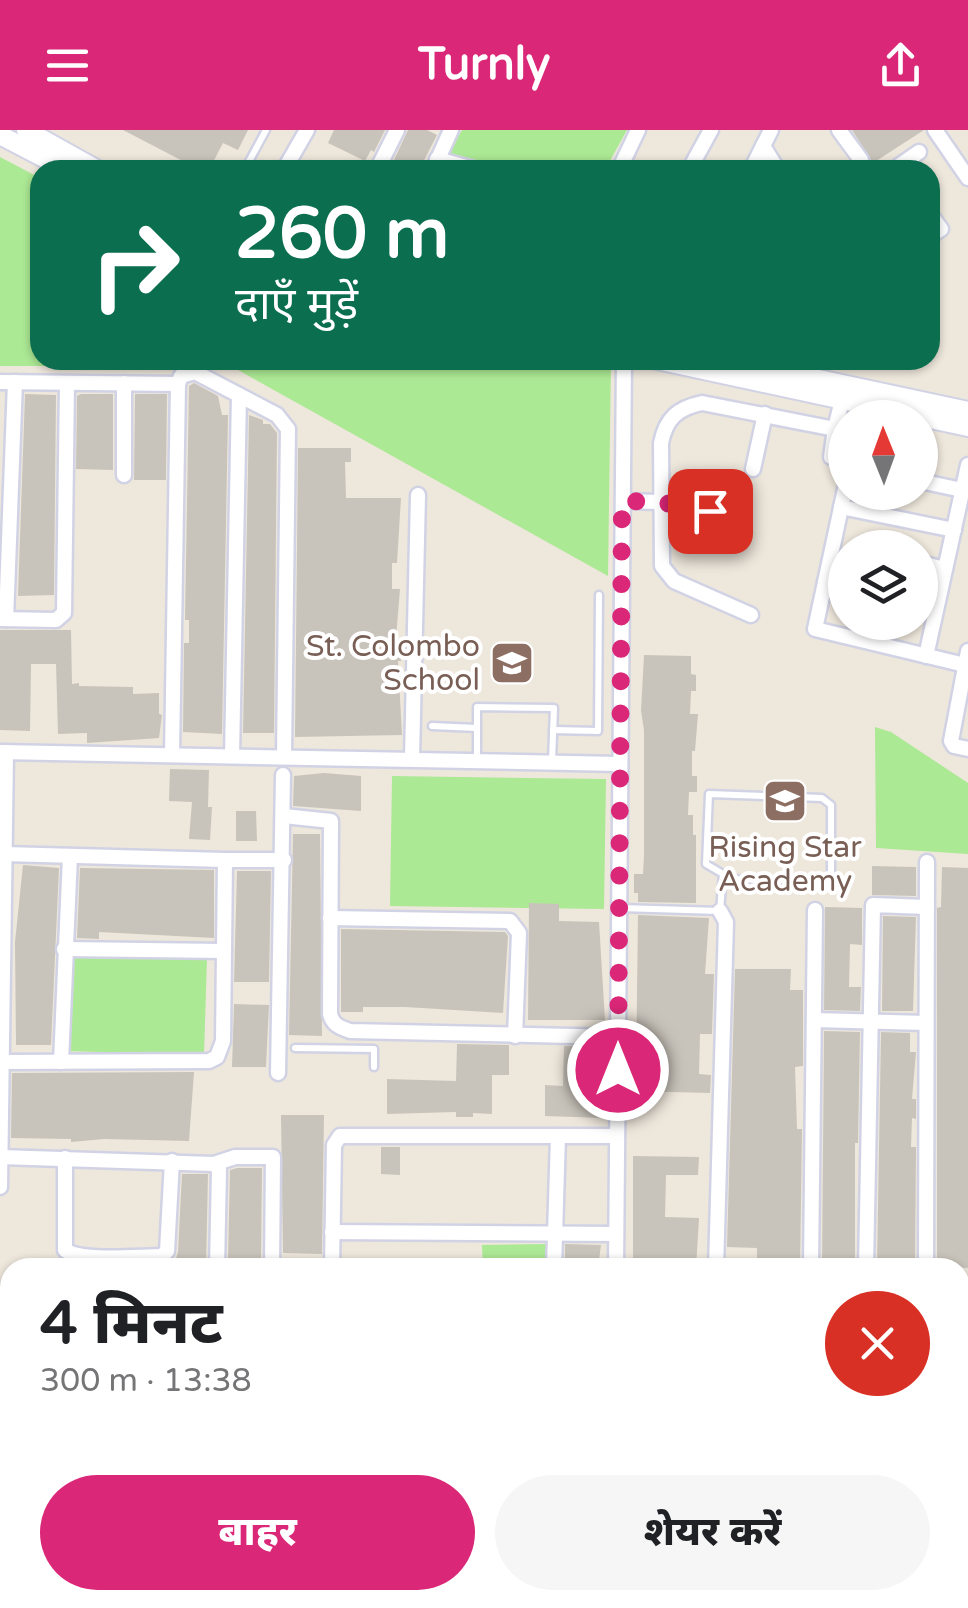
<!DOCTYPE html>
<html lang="hi">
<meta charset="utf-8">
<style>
body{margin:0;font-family:"Varela Round","Noto Sans Devanagari",sans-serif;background:#f6f6f6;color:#202124;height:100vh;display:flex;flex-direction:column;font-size:38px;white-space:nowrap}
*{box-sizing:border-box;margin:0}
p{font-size:32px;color:#757577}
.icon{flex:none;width:55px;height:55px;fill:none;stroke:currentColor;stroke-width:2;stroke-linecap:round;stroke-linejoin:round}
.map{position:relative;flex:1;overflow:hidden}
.drawer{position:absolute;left:0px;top:1128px;width:970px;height:352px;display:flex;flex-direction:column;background:#fff;border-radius:30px 30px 0 0;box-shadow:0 2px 8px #0004}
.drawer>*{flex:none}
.top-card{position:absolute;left:30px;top:30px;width:910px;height:210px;border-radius:30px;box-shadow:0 2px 8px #0004;background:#0b6e4f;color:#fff;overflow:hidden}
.needle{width:65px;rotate:359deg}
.tools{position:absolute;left:828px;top:270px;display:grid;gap:20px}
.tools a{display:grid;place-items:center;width:110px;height:110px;border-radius:50%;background:#fff;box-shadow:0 2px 8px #0004;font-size:50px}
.pin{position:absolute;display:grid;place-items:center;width:85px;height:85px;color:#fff;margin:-42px;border-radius:20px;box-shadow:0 5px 15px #0006}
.me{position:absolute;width:110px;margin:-55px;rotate:0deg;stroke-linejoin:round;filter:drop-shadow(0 0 8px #0008)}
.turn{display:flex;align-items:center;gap:35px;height:210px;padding:0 40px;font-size:45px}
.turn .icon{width:130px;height:130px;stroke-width:2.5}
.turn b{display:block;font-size:70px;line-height:85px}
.round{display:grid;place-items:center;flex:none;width:105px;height:105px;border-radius:52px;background:#f6f6f6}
.head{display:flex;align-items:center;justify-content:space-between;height:170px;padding:0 40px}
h1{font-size:60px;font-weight:800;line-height:75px}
.cta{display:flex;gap:20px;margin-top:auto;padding:20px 40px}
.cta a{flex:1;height:115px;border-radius:60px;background:#db2777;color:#fff;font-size:40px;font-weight:800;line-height:115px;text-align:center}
.cta a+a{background:#f6f6f6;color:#202124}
header{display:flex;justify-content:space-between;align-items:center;height:130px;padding:0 40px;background:#db2777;color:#fff;font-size:45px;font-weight:800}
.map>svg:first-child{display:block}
.green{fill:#ace994}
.building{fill:#c9c4bb}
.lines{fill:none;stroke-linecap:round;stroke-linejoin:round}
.service-casing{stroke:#d1d3e5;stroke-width:11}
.minor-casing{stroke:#d1d3e5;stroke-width:19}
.tertiary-casing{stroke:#d1d3e5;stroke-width:22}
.secondary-casing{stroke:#d1d3e5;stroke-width:25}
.service{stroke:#fff;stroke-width:6}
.minor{stroke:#fff;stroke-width:14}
.tertiary{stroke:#fff;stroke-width:18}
.secondary{stroke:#fff;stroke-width:20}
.route{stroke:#db2777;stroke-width:18;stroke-dasharray:0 32.4}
.labels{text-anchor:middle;stroke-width:8;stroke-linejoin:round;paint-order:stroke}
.education-label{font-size:30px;fill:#785e54;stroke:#fff;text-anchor:end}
</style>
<header><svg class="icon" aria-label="menu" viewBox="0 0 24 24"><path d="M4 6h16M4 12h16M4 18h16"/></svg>Turnly<svg class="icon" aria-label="share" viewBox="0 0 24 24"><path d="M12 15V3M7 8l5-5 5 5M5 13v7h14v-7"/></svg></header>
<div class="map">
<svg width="968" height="1478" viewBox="0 0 968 1478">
<rect width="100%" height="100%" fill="#eee7dc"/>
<g class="green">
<polygon points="462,0 627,0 605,40 511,40 449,23"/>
<polygon points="0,27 40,48 40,230 104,230 103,236 0,236"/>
<polygon points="220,230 611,232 608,446"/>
<polygon points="875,597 891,602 968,653 968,724 876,718"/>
<polygon points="392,646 606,649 604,779 390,776"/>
<polygon points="66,824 207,828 204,925 64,921"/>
<polygon points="551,1114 551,1137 483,1137 482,1115"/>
<rect x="57" y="1470" width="142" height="8"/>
</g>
<g class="building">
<polygon points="123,0 248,0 238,20 223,13 209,40 200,40"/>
<polygon points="334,0 385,0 374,22 371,20 365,31 328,13"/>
<polygon points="408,0 427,0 437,5 419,40 409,40 393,32"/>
<polygon points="852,0 924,0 873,33"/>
<polygon points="194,253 218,266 222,285 228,285 222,604 183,602 184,513 189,513 189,490 185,490 189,256"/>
<polygon points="25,264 56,265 54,465 18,466"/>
<polygon points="81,264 113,264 113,340 76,339 77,266"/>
<polygon points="135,264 167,264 166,350 134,350"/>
<polygon points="249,285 263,290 263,294 270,294 277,303 274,603 243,603"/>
<polygon points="298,318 351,318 351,332 345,332 346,368 401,368 397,433 392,433 392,459 400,459 396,508 401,508 401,531 398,531 402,605 295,607"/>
<polygon points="0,500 71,500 72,554 79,553 79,556 133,557 133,564 159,563 159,584 162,585 159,608 87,613 87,603 58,604 56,534 31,534 30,601 0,600"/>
<polygon points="644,525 691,526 691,544 696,545 696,561 691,561 690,584 698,584 695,621 692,621 692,646 697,646 697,662 689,662 688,685 693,685 693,705 696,705 696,773 638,772 638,763 634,763 634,744 643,744 644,725 644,600 641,581"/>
<polygon points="170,639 209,640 208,677 212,677 210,710 189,709 192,672 169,671"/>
<polygon points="324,643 361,646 361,681 293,676 294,646"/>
<polygon points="236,681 256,681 257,711 236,711"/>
<polygon points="293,704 320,704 322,906 289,905"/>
<polygon points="23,735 59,738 51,915 16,915 15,812"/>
<polygon points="872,736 916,737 916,766 872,765"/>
<polygon points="942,737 968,738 968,1138 937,1136 937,778 941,777"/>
<polygon points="80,738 214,740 214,808 99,802 99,809 77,808"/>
<polygon points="237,741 271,741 269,852 234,852"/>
<polygon points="529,773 559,774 559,791 599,792 605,890 528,890"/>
<polygon points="825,777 862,778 862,815 850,814 849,857 861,857 860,881 824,880"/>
<polygon points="638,785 709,788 705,844 714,844 712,904 700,904 699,944 711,945 710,963 630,961 630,944 636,944"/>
<polygon points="883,786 916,787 913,881 882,881"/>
<polygon points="341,799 505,802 508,806 503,883 405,877 363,877 363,882 341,882"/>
<polygon points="735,839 791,839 790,860 803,860 803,936 795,937 797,999 802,999 800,1138 757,1138 757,1118 727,1117"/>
<polygon points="234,874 269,875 266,937 232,937"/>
<polygon points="824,901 860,902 858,1013 855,1013 855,1138 822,1138"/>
<polygon points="881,902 910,903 910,922 916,922 912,969 916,969 916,989 912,988 911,1017 916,1017 915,1136 877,1135"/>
<polygon points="457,914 509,915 509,945 492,945 492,984 473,983 473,987 456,987 456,982 387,984 387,949 456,951"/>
<polygon points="564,916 605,917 603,988 545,986 545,955 563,956"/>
<polygon points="194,942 189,1011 104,1009 71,1012 71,1009 11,1008 12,943"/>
<polygon points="281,985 324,985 322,1124 283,1123"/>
<polygon points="381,1017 400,1017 400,1045 381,1044"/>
<polygon points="633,1026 699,1027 698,1045 666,1045 665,1087 699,1088 696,1138 633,1138"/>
<polygon points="237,1038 262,1038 261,1130 228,1130 230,1040"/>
<polygon points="182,1044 208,1044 206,1138 173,1138 178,1122"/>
<polygon points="565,1114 601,1115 598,1138 565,1138"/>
</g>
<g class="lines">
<defs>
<g id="service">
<polyline points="252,40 246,37 266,0"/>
<polyline points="432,596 477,598"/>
<polyline points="553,600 598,601 599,465"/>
<polyline points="477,629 477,577 554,578 552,631"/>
<polyline points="620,778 720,781 723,744 706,734 709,664 822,668 831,675 831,751 723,749"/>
<polyline points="295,918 374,919 374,937"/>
<polyline points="960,1232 968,1229"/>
<polyline points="960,1315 968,1311"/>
<polyline points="507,1478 521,1470"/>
<polyline points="669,1478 683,1470"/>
</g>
<g id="minor">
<polyline points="839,0 861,30 864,40"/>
<polyline points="935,0 968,48"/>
<polyline points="763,16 778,40"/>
<polyline points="437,29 477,40"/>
<polyline points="284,40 307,0"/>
<polyline points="377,40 397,0"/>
<polyline points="433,40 451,0"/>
<polyline points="619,40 638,0"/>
<polyline points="689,40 711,0"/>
<polyline points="751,40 771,0"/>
<polyline points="893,40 919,22"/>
<polyline points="930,84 941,99 930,106"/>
<polyline points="0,252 178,254"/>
<polyline points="831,327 835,299"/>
<polyline points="753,339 765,284"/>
<polyline points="124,345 124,253"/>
<polyline points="920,351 962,360"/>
<polyline points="845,359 815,499 965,535"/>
<polyline points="623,371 660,372 710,381"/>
<polyline points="841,377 954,400"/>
<polyline points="920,433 945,439"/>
<polyline points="825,452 845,456"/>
<path d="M751,485L674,451L662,436L661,313C666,288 678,278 702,273L835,299L842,270"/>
<polyline points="0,489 56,490 64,483 67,253"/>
<polyline points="6,489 15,252"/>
<polyline points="968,521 951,611 954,616 968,619"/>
<polyline points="926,526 968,335"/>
<polyline points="0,622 620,634"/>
<polyline points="172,625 178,254 181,246 195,242 277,285 288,299 284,626"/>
<polyline points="232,626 239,265"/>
<polyline points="412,629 418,365"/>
<path d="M284,686L331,691L330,884C333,895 339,897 350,901L618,907"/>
<polyline points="225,730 284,730"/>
<polyline points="330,788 510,791 519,803 515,906"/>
<polyline points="64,819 224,821"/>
<polyline points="814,890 926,893"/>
<polyline points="2,932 209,931 217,927 223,911 225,730 4,724"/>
<polyline points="61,932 70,726"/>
<polyline points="278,943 283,645"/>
<polyline points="0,1027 214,1034 219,1039 217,1138"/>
<path d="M65,1028V1120C82,1132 138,1126 162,1126L167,1121L172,1031"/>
<polyline points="214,1034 235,1027 273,1027 272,1138"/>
<polyline points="0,1057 6,622"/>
<polyline points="332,1102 616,1104"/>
<polyline points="332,1138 334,1015 340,1006 617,1006"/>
<polyline points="554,1138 558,1006"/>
<polyline points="616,1138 624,230"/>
<polyline points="716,1138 726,792 720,781"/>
<polyline points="811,1138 815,780"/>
<polyline points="866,1138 873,775 927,777"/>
<polyline points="926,1138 927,732"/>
<polyline points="0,1310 10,1311"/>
<polyline points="960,1390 968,1372"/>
<polyline points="0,1409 10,1409"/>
<polyline points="0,1463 10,1463"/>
<polyline points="217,1470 218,1478"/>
<polyline points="655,1470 658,1478"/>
<polyline points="269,1478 269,1470"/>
<polyline points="327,1478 327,1470"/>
<polyline points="339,1478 355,1470"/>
<polyline points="757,1478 761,1470"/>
<polyline points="821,1478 824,1470"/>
<polyline points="923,1478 925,1470"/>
</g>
<g id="tertiary">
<polyline points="26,0 98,40"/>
<polyline points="0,5 67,40"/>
<polyline points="657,230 968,297"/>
<polyline points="729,230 968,281"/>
</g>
<g id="secondary">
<polyline points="960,1260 968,1257"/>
<polyline points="960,1293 968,1289"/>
<polyline points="568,1478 583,1470"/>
<polyline points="612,1478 626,1470"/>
</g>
</defs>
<use href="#service" class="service-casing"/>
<use href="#minor" class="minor-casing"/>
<use href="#tertiary" class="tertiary-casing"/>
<use href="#secondary" class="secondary-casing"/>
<use href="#service" class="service"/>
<use href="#minor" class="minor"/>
<use href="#tertiary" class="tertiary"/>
<use href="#secondary" class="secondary"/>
</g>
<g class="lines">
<polyline class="route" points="618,940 622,371 660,372 710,381"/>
</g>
<defs>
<symbol id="school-square" viewBox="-11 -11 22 22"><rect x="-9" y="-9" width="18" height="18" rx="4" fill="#8d6e63" stroke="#fff"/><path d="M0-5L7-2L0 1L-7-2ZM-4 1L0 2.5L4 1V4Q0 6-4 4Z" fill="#fff"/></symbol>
</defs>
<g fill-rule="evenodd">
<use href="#school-square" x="487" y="508" width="50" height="50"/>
<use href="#school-square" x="760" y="646" width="50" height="50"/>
</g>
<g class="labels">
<g class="education-label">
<text x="480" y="526">St. Colombo<tspan x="480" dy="34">School</tspan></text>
<text x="785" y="727" text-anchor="middle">Rising Star<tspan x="785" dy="34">Academy</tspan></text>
</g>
</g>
</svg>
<div class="tools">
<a><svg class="needle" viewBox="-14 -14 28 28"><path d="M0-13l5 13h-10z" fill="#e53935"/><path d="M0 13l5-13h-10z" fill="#757577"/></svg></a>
<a><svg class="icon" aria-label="layers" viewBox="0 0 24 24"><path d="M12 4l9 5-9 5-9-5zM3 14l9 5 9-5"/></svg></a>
</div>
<div class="pin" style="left:710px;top:381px;background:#d93025"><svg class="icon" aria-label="arrive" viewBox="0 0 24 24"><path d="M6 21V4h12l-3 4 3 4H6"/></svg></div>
<svg class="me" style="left:618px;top:940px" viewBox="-20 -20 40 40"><circle r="17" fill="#db2777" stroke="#fff" stroke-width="3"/><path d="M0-11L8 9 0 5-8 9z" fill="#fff"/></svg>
<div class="top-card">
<div class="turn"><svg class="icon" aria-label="right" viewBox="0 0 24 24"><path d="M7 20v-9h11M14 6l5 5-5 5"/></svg><div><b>260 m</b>दाएँ मुड़ें</div></div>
</div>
<section class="drawer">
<div class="head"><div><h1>4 मिनट</h1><p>300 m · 13:38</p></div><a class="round" style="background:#d93025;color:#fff"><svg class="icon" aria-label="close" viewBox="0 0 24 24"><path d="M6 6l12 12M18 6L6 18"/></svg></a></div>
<div class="cta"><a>बाहर</a><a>शेयर करें</a></div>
</section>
</div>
